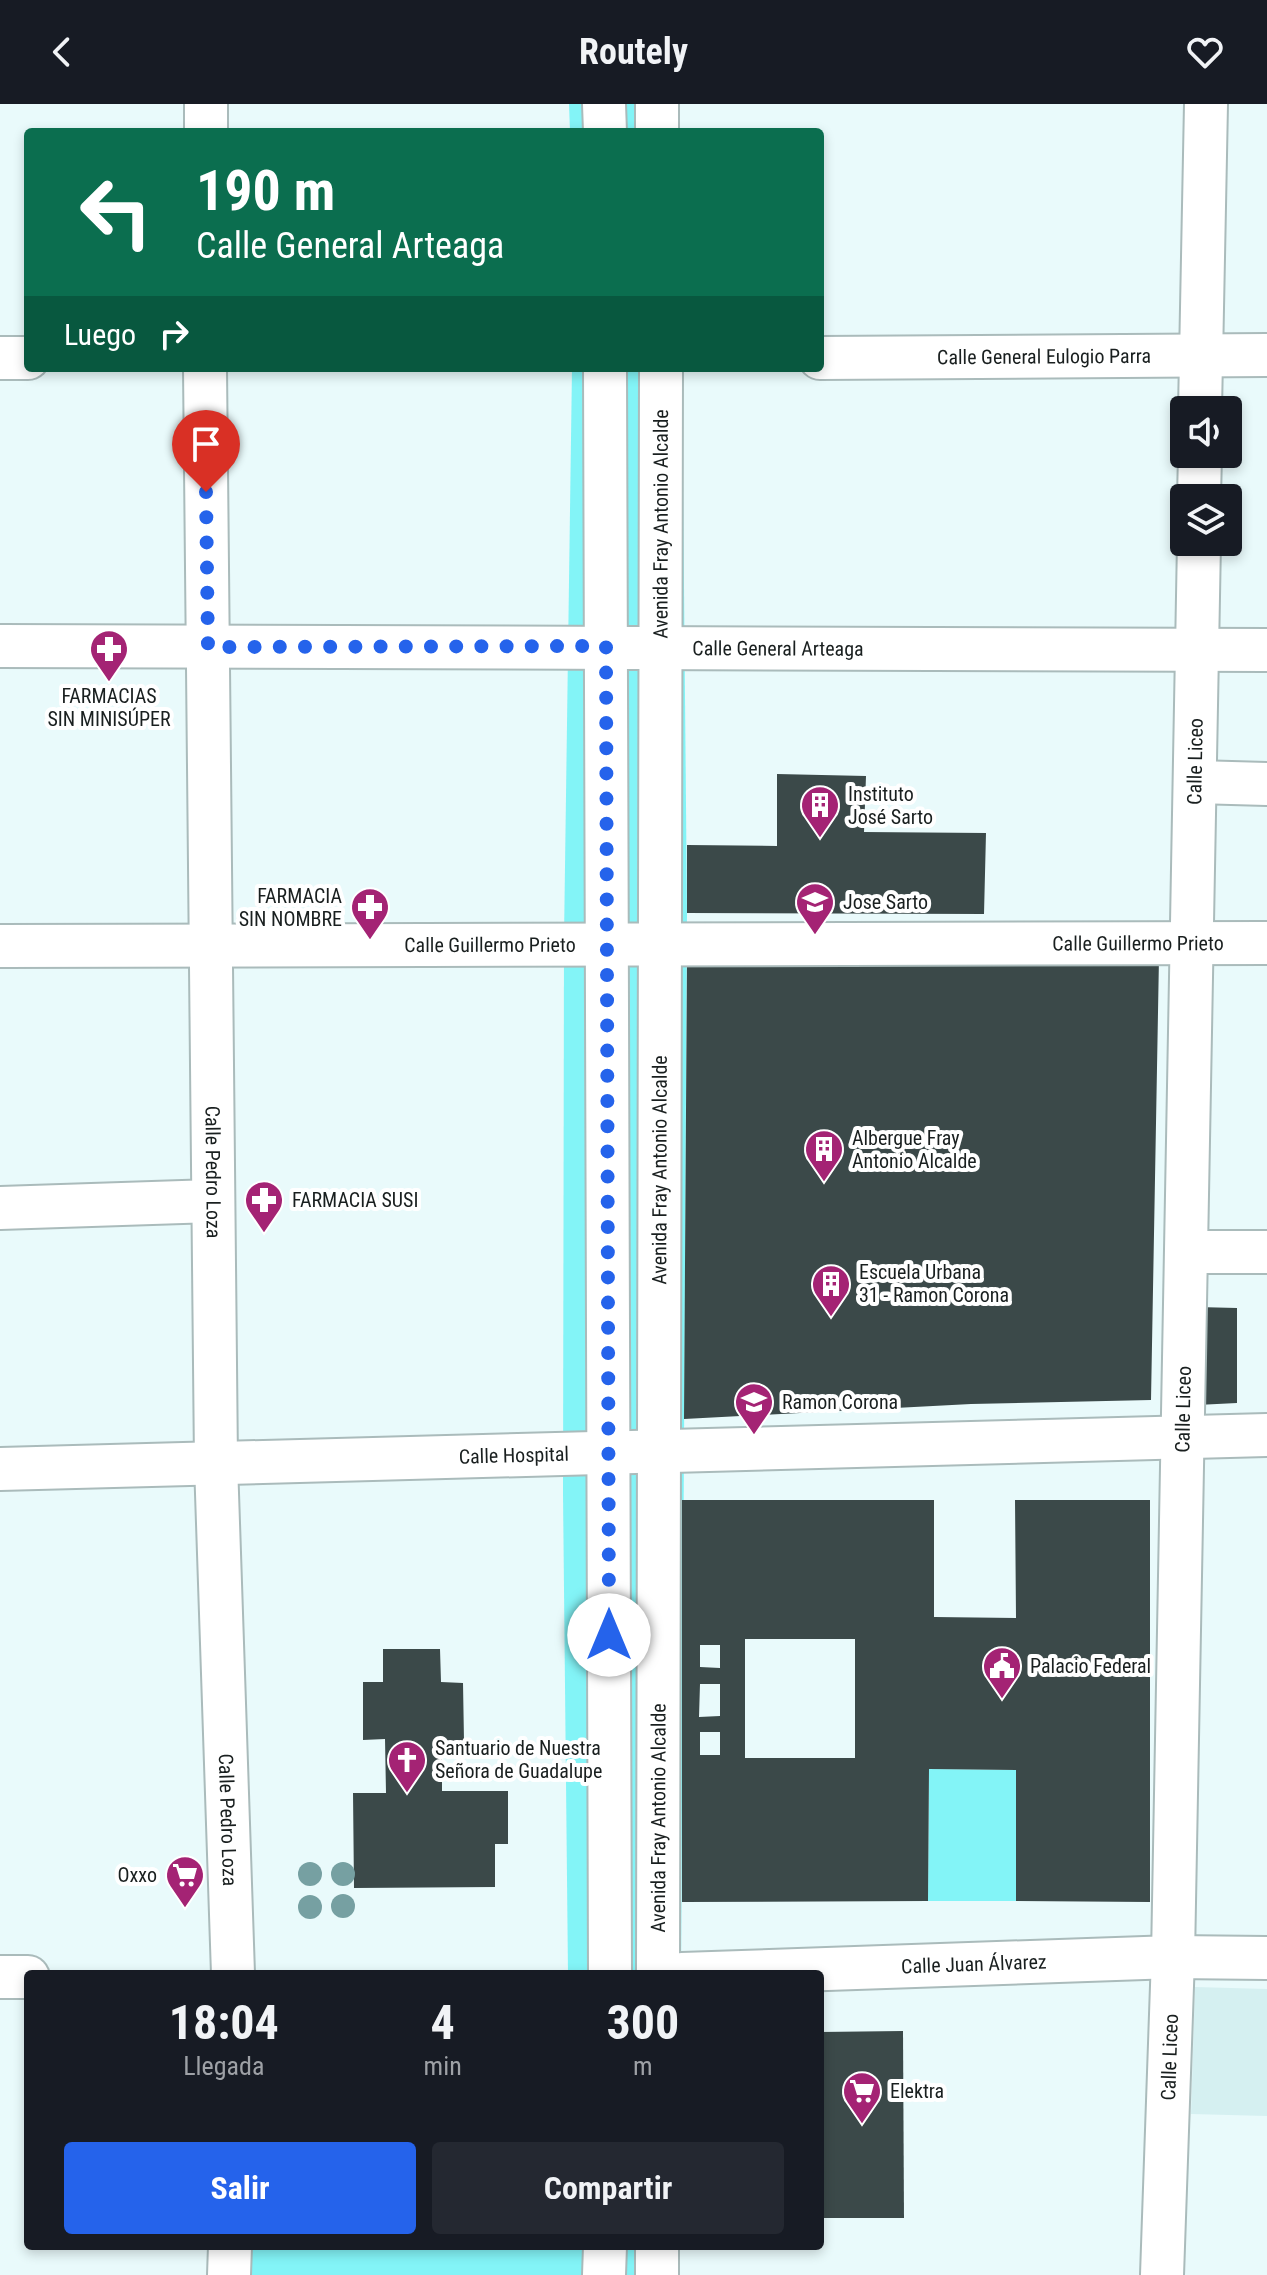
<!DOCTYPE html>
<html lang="es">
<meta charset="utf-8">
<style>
body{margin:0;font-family:"Roboto Condensed",sans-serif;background:#242831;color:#f1f3f6;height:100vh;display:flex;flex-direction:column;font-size:30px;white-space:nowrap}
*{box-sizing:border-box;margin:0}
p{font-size:26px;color:#9ea1a6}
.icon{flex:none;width:44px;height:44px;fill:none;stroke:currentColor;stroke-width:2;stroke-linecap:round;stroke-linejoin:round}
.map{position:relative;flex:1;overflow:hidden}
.details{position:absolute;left:24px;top:1866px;width:800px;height:280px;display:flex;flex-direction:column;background:#171b24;border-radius:8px;box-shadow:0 4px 12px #0003}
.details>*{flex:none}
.top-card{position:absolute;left:24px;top:24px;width:800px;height:244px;border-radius:8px;box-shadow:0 4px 12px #0003;background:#0b6e4f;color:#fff;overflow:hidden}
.controls{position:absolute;left:1170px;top:292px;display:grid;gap:16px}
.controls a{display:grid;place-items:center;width:72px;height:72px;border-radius:8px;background:#171b24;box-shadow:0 4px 12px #0003;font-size:40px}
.pin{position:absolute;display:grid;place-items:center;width:68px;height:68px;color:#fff;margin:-82px -34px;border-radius:50% 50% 50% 0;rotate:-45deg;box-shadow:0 0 8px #0007}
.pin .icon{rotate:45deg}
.me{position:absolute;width:88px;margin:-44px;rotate:0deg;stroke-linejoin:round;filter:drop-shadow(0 0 6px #0008)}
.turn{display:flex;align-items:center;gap:28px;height:168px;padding:0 40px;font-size:36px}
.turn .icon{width:104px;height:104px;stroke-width:2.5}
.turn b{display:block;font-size:56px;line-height:68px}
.then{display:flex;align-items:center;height:76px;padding:0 40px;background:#0003;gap:16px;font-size:30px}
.eta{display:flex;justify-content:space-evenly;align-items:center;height:136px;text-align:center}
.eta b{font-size:48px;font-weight:700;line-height:56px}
.cta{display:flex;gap:16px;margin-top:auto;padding:16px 40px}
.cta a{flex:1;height:92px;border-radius:8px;background:#2563eb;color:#fff;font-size:32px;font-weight:700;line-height:92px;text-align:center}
.cta a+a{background:#242831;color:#f1f3f6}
header{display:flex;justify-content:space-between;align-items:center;height:104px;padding:0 40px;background:#171b24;font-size:36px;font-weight:700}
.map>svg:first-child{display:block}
.built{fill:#d5f0f1}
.green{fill:#83f4f7}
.building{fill:#3b4949;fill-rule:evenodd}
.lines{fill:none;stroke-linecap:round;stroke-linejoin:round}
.minor-casing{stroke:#abb;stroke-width:46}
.minor{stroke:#fff;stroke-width:42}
.tree{fill:#76a0a2}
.route{stroke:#2563eb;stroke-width:14;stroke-dasharray:0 25.2}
.labels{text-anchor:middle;stroke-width:8;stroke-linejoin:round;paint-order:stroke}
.street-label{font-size:20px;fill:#191f1f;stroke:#fff}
.poi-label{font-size:20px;fill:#191f1f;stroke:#fff;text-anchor:start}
</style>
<header><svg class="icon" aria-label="back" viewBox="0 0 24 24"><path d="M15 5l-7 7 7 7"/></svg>Routely<svg class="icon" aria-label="heart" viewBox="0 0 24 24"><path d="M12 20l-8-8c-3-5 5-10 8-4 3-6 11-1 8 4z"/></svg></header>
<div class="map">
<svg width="1267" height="2171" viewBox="0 0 1267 2171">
<rect width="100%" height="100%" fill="#e9fafb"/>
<polygon class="built" points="1195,1883 1267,1885 1267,2012 1191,2010"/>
<g class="green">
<polygon points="569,0 679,0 679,28 570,28"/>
<polygon points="572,264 682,264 687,809 681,1870 568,1870 563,1389 564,834"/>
<polygon points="929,1665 1016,1666 1016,1797 928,1797"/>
<rect x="244" y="2142" width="435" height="29"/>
</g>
<g class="building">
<polygon points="777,670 866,672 864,728 986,729 984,810 687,809 687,741 777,742"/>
<polygon points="1159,853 1151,1296 971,1300 684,1315 687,854"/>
<polygon points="1197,1203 1237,1204 1237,1299 1197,1301"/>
<path d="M682,1396H934V1513L1016,1514L1015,1396H1150V1798L1016,1797V1666L929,1665L928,1797L682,1798ZM745,1535H855V1654H745ZM700,1541H720V1564L700,1563ZM700,1580H720V1612L699,1613ZM700,1628H720V1651H700Z"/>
<polygon points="383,1545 440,1545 441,1578 463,1579 464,1637 442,1637 442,1687 508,1687 508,1740 495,1740 495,1783 354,1784 353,1689 386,1689 385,1635 363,1636 363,1578 383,1578"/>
<polygon points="903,1927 904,2114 820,2114 820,1928"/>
</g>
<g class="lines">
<defs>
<g id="minor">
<polyline points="604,0 605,28"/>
<polyline points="657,0 657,28"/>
<polyline points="206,28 206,0"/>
<polyline points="0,254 28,254"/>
<path id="s1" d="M820,254L1267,251"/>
<path id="s2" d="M205,264L216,1359L233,1870"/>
<polyline points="605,264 610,1870"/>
<polyline points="1200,306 1206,0"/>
<polyline points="1199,394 1200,350"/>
<path id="s3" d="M0,542L1267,546"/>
<polyline points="1196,678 1267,680"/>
<path id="s4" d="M0,842L1267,839"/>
<polyline points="0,1104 213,1097"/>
<polyline points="1187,1148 1267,1148"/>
<path id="s5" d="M0,1365L1267,1331"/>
<path id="s6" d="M658,1870L661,264"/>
<path id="s7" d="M682,1870L1173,1853L1267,1854"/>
<polyline points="0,1873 28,1873"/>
<polyline points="229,2171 230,2142"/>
<polyline points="604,2171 605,2142"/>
<polyline points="657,2171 657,2142"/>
<path id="s8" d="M1162,2171L1173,1853L1199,438"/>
</g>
</defs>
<use href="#minor" class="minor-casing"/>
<use href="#minor" class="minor"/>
</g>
<g class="tree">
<circle cx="310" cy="1770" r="12"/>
<circle cx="343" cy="1770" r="12"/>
<circle cx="343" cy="1802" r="12"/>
<circle cx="310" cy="1803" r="12"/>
</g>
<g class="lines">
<polyline class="route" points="206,388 208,543 606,542 609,1531"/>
</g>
<defs>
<symbol id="pharmacy-pin" viewBox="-11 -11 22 30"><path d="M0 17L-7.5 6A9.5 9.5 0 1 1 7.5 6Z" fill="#a42374" stroke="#fff"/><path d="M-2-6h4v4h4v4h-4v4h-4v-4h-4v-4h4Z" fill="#fff"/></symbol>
<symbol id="building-pin" viewBox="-11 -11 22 30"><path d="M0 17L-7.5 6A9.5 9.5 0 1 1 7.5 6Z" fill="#a42374" stroke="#fff"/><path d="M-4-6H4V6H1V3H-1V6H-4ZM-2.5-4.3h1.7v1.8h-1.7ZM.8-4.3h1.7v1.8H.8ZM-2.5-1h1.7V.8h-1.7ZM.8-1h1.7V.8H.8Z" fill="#fff"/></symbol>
<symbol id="school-pin" viewBox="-11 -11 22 30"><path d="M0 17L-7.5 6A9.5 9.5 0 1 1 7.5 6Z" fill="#a42374" stroke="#fff"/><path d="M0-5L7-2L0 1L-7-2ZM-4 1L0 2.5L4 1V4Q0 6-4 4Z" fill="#fff"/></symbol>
<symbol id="civic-pin" viewBox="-11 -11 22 30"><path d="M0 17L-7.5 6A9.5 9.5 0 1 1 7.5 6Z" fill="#a42374" stroke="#fff"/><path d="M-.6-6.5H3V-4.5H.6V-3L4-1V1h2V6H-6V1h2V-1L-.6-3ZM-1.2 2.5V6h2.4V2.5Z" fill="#fff"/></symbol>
<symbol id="church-pin" viewBox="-11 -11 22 30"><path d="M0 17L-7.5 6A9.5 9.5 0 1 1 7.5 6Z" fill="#a42374" stroke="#fff"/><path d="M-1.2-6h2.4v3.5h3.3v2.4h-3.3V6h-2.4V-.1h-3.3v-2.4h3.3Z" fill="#fff"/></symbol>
<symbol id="supermarket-pin" viewBox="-11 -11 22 30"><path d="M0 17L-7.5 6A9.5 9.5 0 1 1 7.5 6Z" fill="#a42374" stroke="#fff"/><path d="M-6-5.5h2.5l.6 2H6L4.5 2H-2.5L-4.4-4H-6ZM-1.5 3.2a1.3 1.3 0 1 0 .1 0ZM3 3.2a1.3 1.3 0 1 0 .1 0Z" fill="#fff"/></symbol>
</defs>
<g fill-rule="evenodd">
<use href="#pharmacy-pin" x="87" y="523" width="44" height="60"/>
<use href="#building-pin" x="798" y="679" width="44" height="60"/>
<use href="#school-pin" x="793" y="776" width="44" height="60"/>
<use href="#pharmacy-pin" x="348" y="781" width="44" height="60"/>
<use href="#building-pin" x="802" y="1023" width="44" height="60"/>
<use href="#pharmacy-pin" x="242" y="1074" width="44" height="60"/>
<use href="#building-pin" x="809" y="1158" width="44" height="60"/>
<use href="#school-pin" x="732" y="1276" width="44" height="60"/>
<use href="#civic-pin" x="980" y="1540" width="44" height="60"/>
<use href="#church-pin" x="385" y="1634" width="44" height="60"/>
<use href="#supermarket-pin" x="163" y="1749" width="44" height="60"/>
<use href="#supermarket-pin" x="840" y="1965" width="44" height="60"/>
</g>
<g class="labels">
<g class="street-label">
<text dy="7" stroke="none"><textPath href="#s1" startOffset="224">Calle General Eulogio Parra</textPath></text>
<text dy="7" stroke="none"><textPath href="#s6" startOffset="1450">Avenida Fray Antonio Alcalde</textPath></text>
<text dy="7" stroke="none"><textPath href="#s3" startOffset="778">Calle General Arteaga</textPath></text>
<text dy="7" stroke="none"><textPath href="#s8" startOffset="1514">Calle Liceo</textPath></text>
<text dy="7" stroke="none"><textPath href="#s4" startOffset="490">Calle Guillermo Prieto</textPath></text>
<text dy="7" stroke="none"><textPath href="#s4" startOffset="1138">Calle Guillermo Prieto</textPath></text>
<text dy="7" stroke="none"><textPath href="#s2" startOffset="804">Calle Pedro Loza</textPath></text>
<text dy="7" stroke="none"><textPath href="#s6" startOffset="804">Avenida Fray Antonio Alcalde</textPath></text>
<text dy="7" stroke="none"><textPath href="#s8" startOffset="866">Calle Liceo</textPath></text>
<text dy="7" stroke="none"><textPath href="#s5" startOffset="514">Calle Hospital</textPath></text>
<text dy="7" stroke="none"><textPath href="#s2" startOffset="1452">Calle Pedro Loza</textPath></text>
<text dy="7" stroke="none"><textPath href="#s6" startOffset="156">Avenida Fray Antonio Alcalde</textPath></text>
<text dy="7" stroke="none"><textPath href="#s7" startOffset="292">Calle Juan Álvarez</textPath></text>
<text dy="7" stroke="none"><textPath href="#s8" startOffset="218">Calle Liceo</textPath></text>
</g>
<g class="poi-label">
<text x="109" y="599" text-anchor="middle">FARMACIAS<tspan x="109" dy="23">SIN MINISÚPER</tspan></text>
<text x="848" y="697">Instituto<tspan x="848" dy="23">José Sarto</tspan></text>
<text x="342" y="799" text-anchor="end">FARMACIA<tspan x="342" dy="23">SIN NOMBRE</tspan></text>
<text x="843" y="805">Jose Sarto</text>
<text x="852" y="1041">Albergue Fray<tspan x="852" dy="23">Antonio Alcalde</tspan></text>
<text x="292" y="1103">FARMACIA SUSI</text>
<text x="859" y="1175">Escuela Urbana<tspan x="859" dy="23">31 - Ramon Corona</tspan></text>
<text x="782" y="1305">Ramon Corona</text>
<text x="1030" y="1569">Palacio Federal</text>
<text x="435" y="1651">Santuario de Nuestra<tspan x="435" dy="23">Señora de Guadalupe</tspan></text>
<text x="157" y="1778" text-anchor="end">Oxxo</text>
<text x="890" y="1994">Elektra</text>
</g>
</g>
</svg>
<div class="controls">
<a><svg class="icon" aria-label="sound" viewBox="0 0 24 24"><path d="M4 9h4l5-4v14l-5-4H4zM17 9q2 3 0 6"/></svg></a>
<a><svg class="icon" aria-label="layers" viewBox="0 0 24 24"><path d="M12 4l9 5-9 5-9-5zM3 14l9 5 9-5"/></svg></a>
</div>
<div class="pin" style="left:206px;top:388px;background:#d93025"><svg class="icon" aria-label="arrive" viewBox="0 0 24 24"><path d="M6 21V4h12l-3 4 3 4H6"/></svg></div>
<svg class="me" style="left:609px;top:1531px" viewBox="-20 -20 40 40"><circle r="19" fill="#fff"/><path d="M0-13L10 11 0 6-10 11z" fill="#2563eb"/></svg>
<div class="top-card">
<div class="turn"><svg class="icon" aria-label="left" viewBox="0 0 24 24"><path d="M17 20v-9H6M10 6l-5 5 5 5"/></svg><div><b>190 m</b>Calle General Arteaga</div></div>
<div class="then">Luego<svg class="icon" aria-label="right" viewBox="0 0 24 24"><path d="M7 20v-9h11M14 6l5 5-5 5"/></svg></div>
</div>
<section class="details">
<div class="eta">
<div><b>18:04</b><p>Llegada</p></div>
<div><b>4</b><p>min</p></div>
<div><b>300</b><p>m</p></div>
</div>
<div class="cta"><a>Salir</a><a>Compartir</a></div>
</section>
</div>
